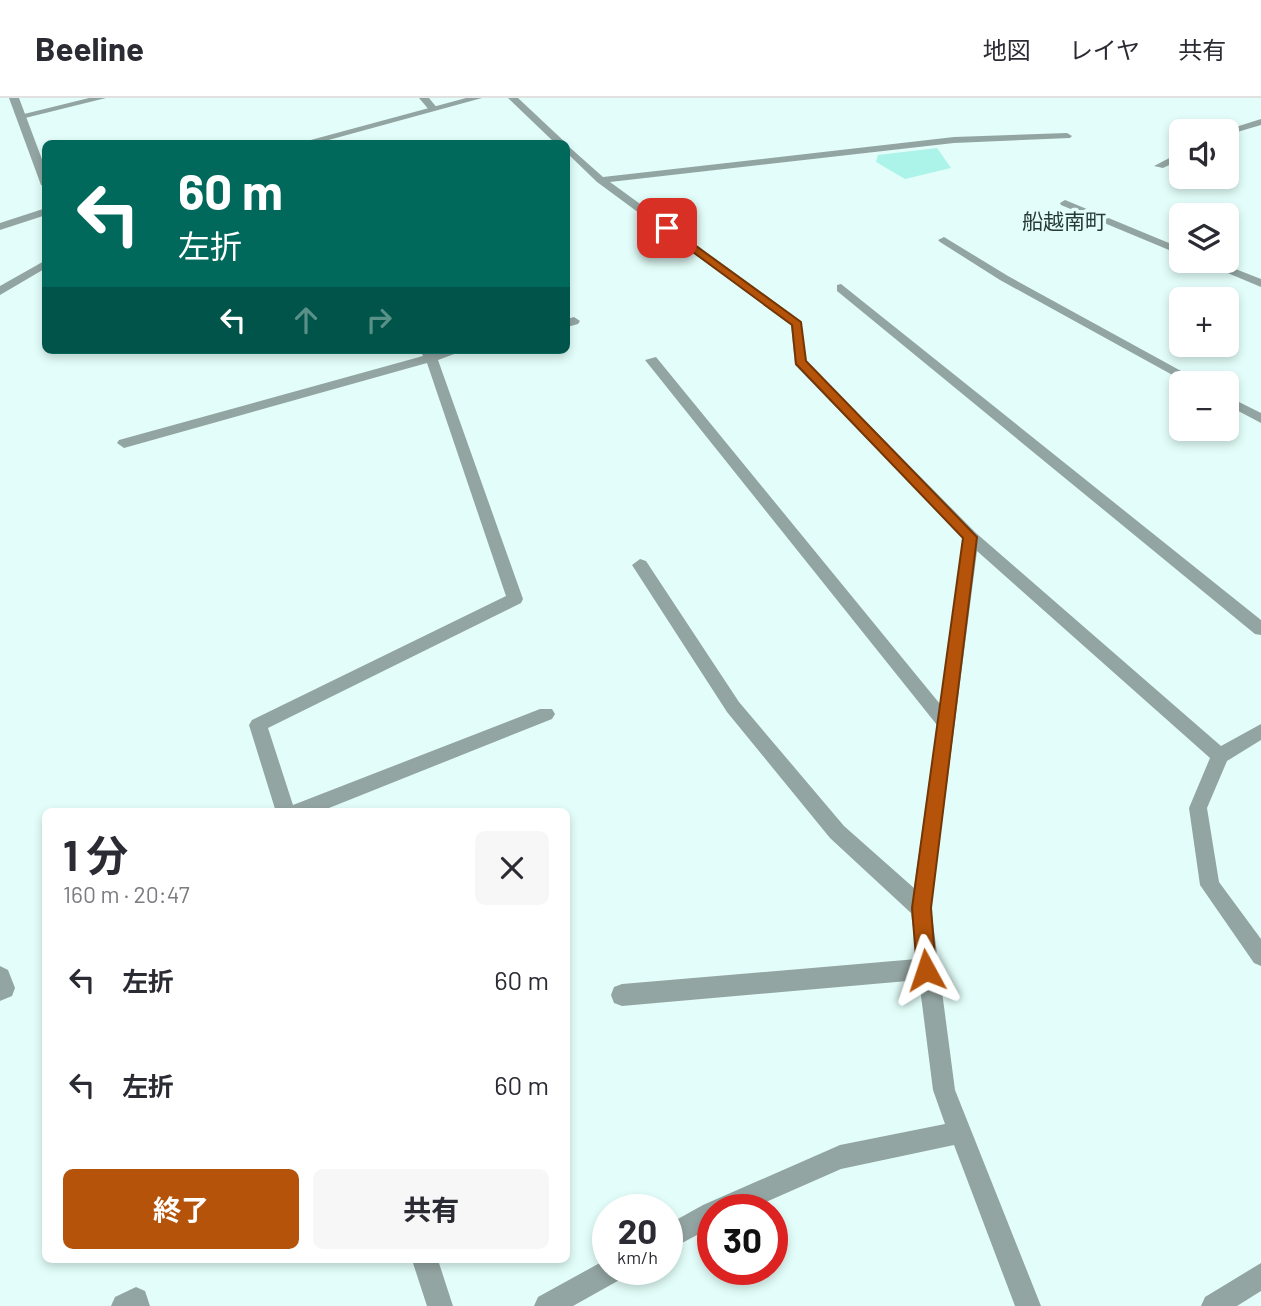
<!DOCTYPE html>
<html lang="ja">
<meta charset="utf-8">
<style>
body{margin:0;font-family:Barlow,"Noto Sans JP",sans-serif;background:#f7f7f7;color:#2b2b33;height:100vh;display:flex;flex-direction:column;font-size:26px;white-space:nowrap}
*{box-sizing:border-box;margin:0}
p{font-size:23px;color:#7c7c81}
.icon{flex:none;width:38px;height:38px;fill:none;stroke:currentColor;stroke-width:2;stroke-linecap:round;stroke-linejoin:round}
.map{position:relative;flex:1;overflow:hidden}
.sheet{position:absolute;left:42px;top:710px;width:528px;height:455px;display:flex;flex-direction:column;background:#fff;border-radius:10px;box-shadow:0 4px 10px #0003}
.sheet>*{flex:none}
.hud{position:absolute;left:42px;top:42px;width:528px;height:214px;border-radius:10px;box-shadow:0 4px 10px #0003;background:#00695c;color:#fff;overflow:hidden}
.tools{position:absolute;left:1169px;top:21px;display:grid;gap:14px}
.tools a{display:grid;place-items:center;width:70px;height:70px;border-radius:10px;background:#fff;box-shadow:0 4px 10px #0003;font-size:35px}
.speed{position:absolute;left:592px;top:1096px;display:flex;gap:14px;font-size:35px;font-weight:700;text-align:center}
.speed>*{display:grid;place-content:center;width:91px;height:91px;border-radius:50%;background:#fff;box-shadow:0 4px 10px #0003;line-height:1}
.speed small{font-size:18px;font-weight:400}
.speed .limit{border:10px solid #d22;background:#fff;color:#111}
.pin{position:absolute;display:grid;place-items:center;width:60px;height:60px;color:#fff;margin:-30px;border-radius:14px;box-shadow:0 4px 10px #0006}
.me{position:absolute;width:77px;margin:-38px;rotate:355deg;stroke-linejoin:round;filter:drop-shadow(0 0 5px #0008)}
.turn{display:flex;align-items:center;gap:24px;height:147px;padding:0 21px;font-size:32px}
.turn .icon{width:91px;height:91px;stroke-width:2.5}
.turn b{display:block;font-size:49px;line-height:60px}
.lanes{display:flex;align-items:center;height:66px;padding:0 21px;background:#0003;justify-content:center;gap:35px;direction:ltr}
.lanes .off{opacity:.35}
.round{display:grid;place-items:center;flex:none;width:74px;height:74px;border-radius:10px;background:#f7f7f7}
.summary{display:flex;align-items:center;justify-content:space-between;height:119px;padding:0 21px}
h1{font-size:42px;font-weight:700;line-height:52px}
.primary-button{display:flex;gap:14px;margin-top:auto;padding:14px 21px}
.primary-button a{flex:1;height:80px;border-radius:10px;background:#b45309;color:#fff;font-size:28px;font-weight:700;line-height:80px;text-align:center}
.primary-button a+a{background:#f7f7f7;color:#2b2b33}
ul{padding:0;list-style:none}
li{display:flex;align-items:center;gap:21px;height:105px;padding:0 21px}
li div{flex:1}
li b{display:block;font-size:26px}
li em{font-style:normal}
header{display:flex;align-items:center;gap:42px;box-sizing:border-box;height:98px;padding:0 35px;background:#fff;border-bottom:2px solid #e1e1e2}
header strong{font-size:33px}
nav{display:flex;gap:38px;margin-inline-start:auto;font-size:24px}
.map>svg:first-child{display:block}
.green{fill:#acf3e9}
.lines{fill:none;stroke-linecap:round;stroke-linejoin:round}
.minor{fill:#93a5a2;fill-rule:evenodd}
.tertiary{fill:#93a5a2;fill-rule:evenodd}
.route{fill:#b45309;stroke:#753606;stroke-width:2}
.labels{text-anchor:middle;stroke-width:7;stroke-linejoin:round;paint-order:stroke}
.far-quarter-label{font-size:21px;fill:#283a38;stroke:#e3fefa}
</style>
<header>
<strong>Beeline</strong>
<nav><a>地図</a><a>レイヤ</a><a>共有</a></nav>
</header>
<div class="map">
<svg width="1261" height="1208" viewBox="0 0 1261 1208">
<rect width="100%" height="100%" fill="#e3fefa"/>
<polygon class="green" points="937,50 951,70 905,81 876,64 878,57"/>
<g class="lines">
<g class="minor">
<polygon points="89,0 106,0 21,21 16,18"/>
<polygon points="419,0 429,0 438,11 430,13"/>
<polygon points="508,0 518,0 567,46 556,46"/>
<polygon points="1261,21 1261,27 1227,37 1227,33 1223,33"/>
<polygon points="1067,35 1072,38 1070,40 954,45 610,84 801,223 806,263 976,435 1221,648 1261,626 1261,642 1227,663 1207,710 1219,784 1261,841 1261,868 1254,865 1200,787 1189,710 1210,660 977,453 931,810 955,992 1041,1208 1015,1208 954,1047 841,1071 750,1111 712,1111 712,1129 667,1153 667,1127 703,1107 840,1047 945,1026 933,992 919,882 622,908 614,905 611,897 614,889 622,886 917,861 911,815 830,740 727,614 632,467 640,461 646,463 739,604 844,728 914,790 937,627 645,262 656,259 940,606 963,440 795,267 791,227 597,84 567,55 567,47 603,79 954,39"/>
<polygon points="1181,54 1181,61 1163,70 1154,68"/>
<polygon points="1065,102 1181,150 1181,157 1061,107 1060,105"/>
<polygon points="46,110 46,117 0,132 0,125"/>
<polygon points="944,139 1008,178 1203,285 1187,285 1000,182 940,144 938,142"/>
<polygon points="1199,163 1215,163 1261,181 1261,189"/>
<polygon points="841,186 1261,522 1261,537 1255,536 837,193 837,187"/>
<polygon points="574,219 580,223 578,226 567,229 567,221"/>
<polygon points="420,252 432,252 434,255 465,252 438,262 523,501 521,505 268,630 293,707 540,611 552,611 555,616 552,621 319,714 276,714 249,627 252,622 506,498 427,265 124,350 117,345 119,342 423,258"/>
<polygon points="1227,298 1261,315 1261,325 1227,307"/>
<polygon points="0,868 8,872 15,890 12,898 0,903"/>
<polygon points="607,1161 607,1171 627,1171 623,1180 573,1208 534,1208 538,1199"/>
<polygon points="412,1162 438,1162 453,1208 427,1208"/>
<polygon points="1261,1165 1261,1193 1237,1208 1201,1208 1205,1199"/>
<polygon points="136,1189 145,1193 150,1208 111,1208 115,1199"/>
</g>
<g class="tertiary">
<polygon points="9,0 19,0 46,72 46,90 41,87"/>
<polygon points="466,0 482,0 314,46 296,46"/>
<polygon points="46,162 46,170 0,197 0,188"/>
</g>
</g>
<polygon class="route" points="667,127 801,224 806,263 977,439 931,810 936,872 933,878 926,881 920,878 917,872 912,810 963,440 796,266 792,227 663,132"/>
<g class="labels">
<g class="far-quarter-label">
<text x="1064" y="131">船越南町</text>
</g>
</g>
</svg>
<div class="tools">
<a><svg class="icon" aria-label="sound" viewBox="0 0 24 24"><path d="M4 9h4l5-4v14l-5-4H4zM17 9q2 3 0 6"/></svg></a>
<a><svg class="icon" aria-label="layers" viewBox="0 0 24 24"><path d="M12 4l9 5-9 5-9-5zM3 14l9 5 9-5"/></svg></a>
<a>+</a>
<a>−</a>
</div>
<div class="speed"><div>20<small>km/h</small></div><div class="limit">30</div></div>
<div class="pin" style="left:667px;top:130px;background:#d93025"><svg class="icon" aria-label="arrive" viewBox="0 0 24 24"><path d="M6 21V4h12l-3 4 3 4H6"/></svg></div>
<svg class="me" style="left:926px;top:872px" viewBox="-20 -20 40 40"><path d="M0-17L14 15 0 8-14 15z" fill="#b45309" stroke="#fff" stroke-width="4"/></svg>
<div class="hud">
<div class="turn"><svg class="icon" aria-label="left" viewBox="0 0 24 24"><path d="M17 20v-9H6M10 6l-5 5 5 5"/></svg><div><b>60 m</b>左折</div></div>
<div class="lanes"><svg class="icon" aria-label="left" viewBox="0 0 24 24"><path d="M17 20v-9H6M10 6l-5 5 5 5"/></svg><svg class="icon off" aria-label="ahead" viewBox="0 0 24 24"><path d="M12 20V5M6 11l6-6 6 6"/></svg><svg class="icon off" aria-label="right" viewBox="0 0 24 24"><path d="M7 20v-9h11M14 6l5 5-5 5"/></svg></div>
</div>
<section class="sheet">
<div class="summary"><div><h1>1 分</h1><p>160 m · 20:47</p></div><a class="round"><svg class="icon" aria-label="close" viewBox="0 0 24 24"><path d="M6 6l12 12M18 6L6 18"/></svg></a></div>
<ul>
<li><svg class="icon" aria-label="left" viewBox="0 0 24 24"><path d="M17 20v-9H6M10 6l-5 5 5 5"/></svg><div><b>左折</b></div><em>60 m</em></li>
<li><svg class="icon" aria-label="left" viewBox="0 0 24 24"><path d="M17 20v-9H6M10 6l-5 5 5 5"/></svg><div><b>左折</b></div><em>60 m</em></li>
</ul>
<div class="primary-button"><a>終了</a><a>共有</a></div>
</section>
</div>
